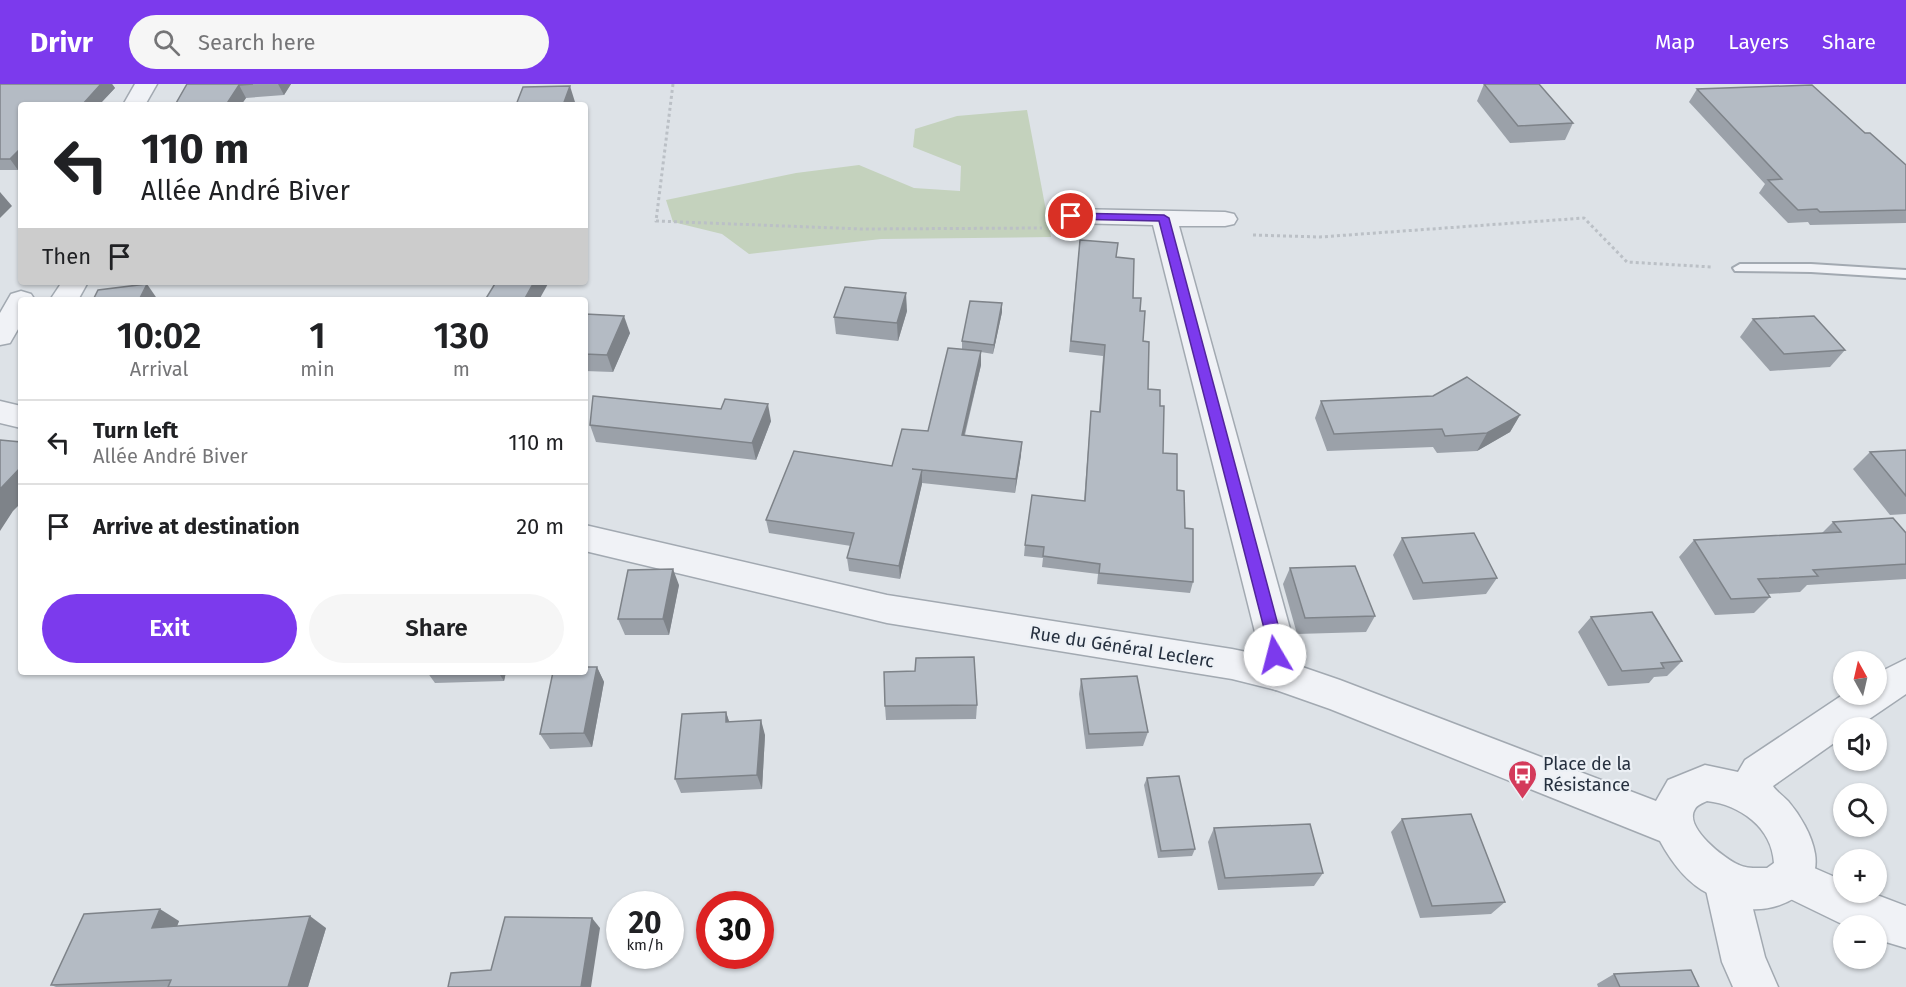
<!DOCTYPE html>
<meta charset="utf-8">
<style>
body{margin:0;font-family:"Fira Sans",sans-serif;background:#f6f6f6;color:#202124;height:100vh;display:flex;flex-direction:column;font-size:22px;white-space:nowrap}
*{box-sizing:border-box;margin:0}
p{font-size:20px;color:#757577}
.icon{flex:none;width:33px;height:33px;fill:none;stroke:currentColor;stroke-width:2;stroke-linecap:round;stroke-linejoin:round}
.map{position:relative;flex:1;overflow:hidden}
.panel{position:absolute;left:18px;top:213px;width:570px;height:378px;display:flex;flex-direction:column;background:#fff;border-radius:6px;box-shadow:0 2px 4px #0004}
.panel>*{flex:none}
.guide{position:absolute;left:18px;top:18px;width:570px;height:183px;border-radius:6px;box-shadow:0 2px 4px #0004;background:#fff;color:#202124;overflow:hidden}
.needle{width:39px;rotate:352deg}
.tools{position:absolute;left:1833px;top:567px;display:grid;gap:12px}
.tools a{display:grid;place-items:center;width:54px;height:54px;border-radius:50%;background:#fff;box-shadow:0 2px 4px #0004;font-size:30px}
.speed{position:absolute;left:606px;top:807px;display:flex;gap:12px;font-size:30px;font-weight:700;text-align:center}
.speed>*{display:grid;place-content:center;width:78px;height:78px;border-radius:50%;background:#fff;box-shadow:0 2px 4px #0004;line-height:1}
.speed small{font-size:15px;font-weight:400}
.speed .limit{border:9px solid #d22;background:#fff;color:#111}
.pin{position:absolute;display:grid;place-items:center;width:51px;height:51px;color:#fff;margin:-26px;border:3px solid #fff;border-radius:50%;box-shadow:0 2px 6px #0007}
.me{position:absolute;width:66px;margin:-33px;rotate:352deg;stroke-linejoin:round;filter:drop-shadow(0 0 4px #0008)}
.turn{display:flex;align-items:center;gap:21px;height:126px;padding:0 24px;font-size:27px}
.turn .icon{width:78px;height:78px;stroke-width:2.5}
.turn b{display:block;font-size:42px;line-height:51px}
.then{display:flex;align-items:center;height:57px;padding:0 24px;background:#0003;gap:12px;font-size:22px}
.eta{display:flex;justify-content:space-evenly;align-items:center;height:102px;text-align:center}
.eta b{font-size:36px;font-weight:600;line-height:42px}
.action{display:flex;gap:12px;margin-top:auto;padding:12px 24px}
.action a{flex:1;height:69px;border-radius:36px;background:#7c3aed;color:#fff;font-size:24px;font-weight:600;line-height:69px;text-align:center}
.action a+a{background:#f6f6f6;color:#202124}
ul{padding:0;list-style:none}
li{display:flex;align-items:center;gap:18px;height:84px;padding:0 24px;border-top:2px solid #e0e0e0}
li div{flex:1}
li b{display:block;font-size:22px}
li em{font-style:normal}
header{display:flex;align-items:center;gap:36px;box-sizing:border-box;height:84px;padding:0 30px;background:#7c3aed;color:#fff}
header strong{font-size:28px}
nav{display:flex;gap:33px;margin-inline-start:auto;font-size:21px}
.search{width:420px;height:54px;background:#f6f6f6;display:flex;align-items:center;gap:15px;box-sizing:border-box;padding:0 21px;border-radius:33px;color:#757577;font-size:22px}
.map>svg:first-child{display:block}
.green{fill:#c4d2bd}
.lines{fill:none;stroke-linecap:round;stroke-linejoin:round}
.service-casing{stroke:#a2a9b1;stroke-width:4}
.minor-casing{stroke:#a2a9b1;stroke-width:3}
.tertiary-casing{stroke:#a2a9b1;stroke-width:3}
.path{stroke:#bbc0c6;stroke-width:3;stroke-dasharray:3 3;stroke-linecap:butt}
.service{fill:#f0f2f6;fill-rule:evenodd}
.minor{fill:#f0f2f6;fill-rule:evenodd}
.tertiary{fill:#f0f2f6;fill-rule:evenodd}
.wall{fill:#9ba1a9}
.shaded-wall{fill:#7e8389}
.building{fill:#b4bbc4;stroke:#7e8389;stroke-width:1.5}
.route{fill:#7c3aed;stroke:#51269a;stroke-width:1.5}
.labels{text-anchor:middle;stroke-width:4.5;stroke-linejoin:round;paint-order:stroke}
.street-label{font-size:18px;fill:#26303f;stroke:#ecf0f5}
.poi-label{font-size:18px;fill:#26303f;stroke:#ecf0f5;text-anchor:start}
</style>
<header>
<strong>Drivr</strong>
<div class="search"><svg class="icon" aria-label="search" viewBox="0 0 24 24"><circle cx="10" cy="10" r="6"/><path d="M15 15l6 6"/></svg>Search here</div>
<nav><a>Map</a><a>Layers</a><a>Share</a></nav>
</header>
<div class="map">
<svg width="1906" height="903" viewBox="0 0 1906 903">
<rect width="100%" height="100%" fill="#dde2e7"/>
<polygon class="green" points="1027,26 1051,153 881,155 749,170 722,150 673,138 666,116 796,89 859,81 914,104 960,107 961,82 913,63 915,45 957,32"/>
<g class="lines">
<defs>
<polygon id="service" points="1740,180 1811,180 1906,186 1906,194 1811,188 1735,187 1733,184"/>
<g id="minor">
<polygon points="135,0 157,0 145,21 123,21"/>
<polygon points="1071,125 1225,128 1234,130 1237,135 1234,140 1225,142 1179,142 1292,552 1294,590 1289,601 1276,606 1263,601 1258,590 1256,552 1153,141 1071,139 1062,137 1059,132 1062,127"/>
<polygon points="62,198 88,198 78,216 50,216"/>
<polygon points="21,207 31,210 35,216 21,216 21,240 10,259 0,261 0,229 11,210"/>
<polygon points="1789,773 1844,797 1844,808 1869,808 1906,822 1906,864 1876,855 1876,842 1846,842 1774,807 1768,793 1774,779"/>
<polygon points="1725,776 1740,782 1746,797 1765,873 1778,903 1733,903 1722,878 1704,797 1710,782"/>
</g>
<g id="tertiary">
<polygon points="0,317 21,322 21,344 0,339"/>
<path d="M585,441L887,511L1232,565L1276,574L1340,596L1656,717L1668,696L1705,681L1738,688L1745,676L1844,610H1876V590L1906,575V610L1856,644H1844V652L1773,702C1775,706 1783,712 1788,717C1800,731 1812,751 1815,770C1821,808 1781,828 1748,825C1736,824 1720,816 1709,810C1687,799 1672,779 1660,757L1330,625L1276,606L1232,595L887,539L585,467ZM1707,717C1740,721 1772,743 1774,779L1767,784C1758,784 1747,785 1739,781C1725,775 1683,743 1695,725C1697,721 1703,719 1707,717Z"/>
</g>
</defs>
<use href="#service" class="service-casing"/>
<use href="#minor" class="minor-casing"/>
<use href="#tertiary" class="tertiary-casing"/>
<g class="path">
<polyline points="673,0 656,137 862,145 1042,144"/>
<polyline points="1253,151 1320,153 1584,134 1627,178 1712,183"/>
</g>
<use href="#service" class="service"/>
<use href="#minor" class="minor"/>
<use href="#tertiary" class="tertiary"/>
</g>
<g class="wall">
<polygon points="0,0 112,0 115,4 99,21 21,21 21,83 18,86 0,86"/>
<polygon points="187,0 291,0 284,11 246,14 241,21 175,21"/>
<polygon points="1484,0 1573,39 1565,56 1510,59 1477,17"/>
<polygon points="1697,5 1865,49 1906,81 1906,139 1810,141 1808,138 1788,139 1759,109 1765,100 1689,18"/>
<polygon points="1080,156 1116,173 1133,214 1140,227 1148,305 1160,322 1163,369 1177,406 1185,444 1193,498 1190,509 1097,500 1098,490 1042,483 1043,474 1024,472 1025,461 1084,417 1090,339 1091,327 1099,328 1103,272 1069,268"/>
<polygon points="1002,219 1002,228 993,270 981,268 981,281 965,351 1021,371 1015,409 922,399 900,495 849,487 847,474 851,462 769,449 766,436 892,382 928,347 962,265 962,257"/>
<polygon points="907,227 898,257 836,250 834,233"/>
<polygon points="585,230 630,249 613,288 585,287"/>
<polygon points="1753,235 1845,266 1830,283 1770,287 1740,253"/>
<polygon points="1321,317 1520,331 1510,348 1477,367 1437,369 1433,363 1327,367 1315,334"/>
<polygon points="771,337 756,376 596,358 590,341"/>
<polygon points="1906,366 1906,430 1890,431 1853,385 1870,368"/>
<polygon points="1833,438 1906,449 1906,495 1807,501 1800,508 1768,510 1770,513 1754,529 1715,531 1679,473 1694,456 1822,449"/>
<polygon points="1402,454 1497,494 1486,510 1413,516 1393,471"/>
<polygon points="1290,484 1375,532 1366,548 1297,550 1283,500"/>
<polygon points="679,501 669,551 625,551 618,535"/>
<polygon points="1591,533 1682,577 1667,592 1654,593 1649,599 1608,602 1578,548"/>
<polygon points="597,583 604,598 592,663 550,665 540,650"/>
<polygon points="427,588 506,588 504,597 435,599"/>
<polygon points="1081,595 1148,648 1143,662 1086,665 1079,610"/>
<polygon points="977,621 976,635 886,636 885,622"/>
<polygon points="726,628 729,638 765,651 762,705 681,709 675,695"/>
<polygon points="1147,694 1195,765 1192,772 1158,774 1144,701"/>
<polygon points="1402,735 1505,818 1491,830 1420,834 1391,748"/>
<polygon points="1214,744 1323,789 1314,802 1218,806 1208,758"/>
<polygon points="179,837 177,842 326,844 308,903 56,903 51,901"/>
<polygon points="1614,890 1699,903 1598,903 1597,900"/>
</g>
<g class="shaded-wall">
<polygon points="101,0 112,0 115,4 99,21 82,21"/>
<polygon points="278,0 291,0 284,11"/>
<polygon points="239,1 246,14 241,21 226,21"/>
<polygon points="570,2 575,18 574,21 563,21"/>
<polygon points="21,64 21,83 18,86 10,75"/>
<polygon points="0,108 12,122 0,134"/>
<polygon points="534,198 549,198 539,216 524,216"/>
<polygon points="147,200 158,216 139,216"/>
<polygon points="906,209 907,227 898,257 897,239"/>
<polygon points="1002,219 1002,228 993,270 994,261"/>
<polygon points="624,232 630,249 613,288 607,271"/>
<polygon points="981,267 981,281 961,364 962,351"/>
<polygon points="768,320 771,337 756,376 752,359"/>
<polygon points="1520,331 1510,348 1477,367 1487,349"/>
<polygon points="1022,358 1021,371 1015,409 1016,395"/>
<polygon points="21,383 21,419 13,427 0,447 0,405"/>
<polygon points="922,386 922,400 900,495 899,482"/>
<polygon points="673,485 679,501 669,551 663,535"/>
<polygon points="597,583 604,598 592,663 584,649"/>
<polygon points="498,588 506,588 504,597"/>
<polygon points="726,628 731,643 726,638"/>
<polygon points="761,636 765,651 762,705 757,691"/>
<polygon points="160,825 179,837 172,856 152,844"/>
<polygon points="310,832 326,844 308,903 288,903"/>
<polygon points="592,834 600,844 591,903 581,903"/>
</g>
<g class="building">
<polygon points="0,0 101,0 82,21 21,21 21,64 10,75 0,75"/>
<polygon points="187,0 253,0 239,1 226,21 175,21"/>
<polygon points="1484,0 1539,0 1573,39 1518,42"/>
<polygon points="1812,1 1865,49 1870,49 1906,81 1906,126 1820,128 1817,125 1798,126 1768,96 1782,95 1697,5"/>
<polygon points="570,2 563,21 516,21 523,3"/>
<polygon points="1080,156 1118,159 1116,173 1134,175 1133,214 1141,214 1140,227 1145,227 1143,257 1149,258 1148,305 1160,306 1160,322 1164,322 1163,369 1177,370 1177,406 1184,407 1185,444 1193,445 1193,498 1099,489 1100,480 1043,472 1044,463 1025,461 1032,411 1085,417 1091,327 1100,328 1105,261 1071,257"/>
<polygon points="496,198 534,198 524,216 485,216"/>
<polygon points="147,200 139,216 93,216 98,206"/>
<polygon points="845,203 906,209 897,239 834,233"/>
<polygon points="970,217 1002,219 994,261 962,257"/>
<polygon points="585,230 624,232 607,271 585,270"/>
<polygon points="1814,232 1845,266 1784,270 1753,235"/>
<polygon points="948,264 981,267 962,351 1022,358 1016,395 912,385 922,386 899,482 847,474 854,449 766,436 794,367 892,382 902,345 928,347"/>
<polygon points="1467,293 1520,331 1487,349 1445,352 1442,345 1334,350 1321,317 1433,312"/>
<polygon points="593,312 721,325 725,315 768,320 752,359 590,341"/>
<polygon points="0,356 21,358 21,383 0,405"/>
<polygon points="1906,366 1906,412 1870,368"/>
<polygon points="1893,434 1906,449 1906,480 1813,486 1818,492 1758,495 1770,513 1731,515 1694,456 1841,448 1833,438"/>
<polygon points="1474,449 1497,494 1423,499 1402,454"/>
<polygon points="1355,482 1375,532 1305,534 1290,484"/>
<polygon points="673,485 663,535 618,535 628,486"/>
<polygon points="1652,528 1682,577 1661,579 1664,584 1622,587 1591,533"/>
<polygon points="974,573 977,621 885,622 884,588 915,587 916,574"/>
<polygon points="585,583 597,583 584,649 540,650 553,588 585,588"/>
<polygon points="1137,592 1148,648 1089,650 1081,595"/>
<polygon points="726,628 726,638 761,636 757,691 675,695 682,630"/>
<polygon points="1179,692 1195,765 1161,767 1147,694"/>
<polygon points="1471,730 1505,818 1432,822 1402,735"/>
<polygon points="1310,740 1323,789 1225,794 1214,744"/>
<polygon points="160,825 152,844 310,832 288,903 168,903 171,896 51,901 84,830"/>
<polygon points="505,833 592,834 581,903 448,903 451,889 491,886"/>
<polygon points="1691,886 1699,903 1620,903 1614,890"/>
</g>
<polygon class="route" points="1071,129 1164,131 1169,134 1281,552 1282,571 1280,576 1275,577 1270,576 1266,552 1159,137 1068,135 1066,132"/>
<defs>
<symbol id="bus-pin" viewBox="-11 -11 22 30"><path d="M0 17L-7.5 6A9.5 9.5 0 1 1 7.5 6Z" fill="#d43b5b" stroke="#ecf0f5"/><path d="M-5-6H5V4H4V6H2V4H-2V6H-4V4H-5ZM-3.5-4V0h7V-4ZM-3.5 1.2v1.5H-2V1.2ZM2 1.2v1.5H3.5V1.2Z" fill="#fff"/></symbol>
</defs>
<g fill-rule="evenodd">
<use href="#bus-pin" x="1506" y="674" width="33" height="45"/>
</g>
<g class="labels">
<g class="street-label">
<text transform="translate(1122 563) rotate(9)" y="6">Rue du Général Leclerc</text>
</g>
<g class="poi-label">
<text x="1543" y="686">Place de la<tspan x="1543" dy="21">Résistance</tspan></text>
</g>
</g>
</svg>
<div class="tools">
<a><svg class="needle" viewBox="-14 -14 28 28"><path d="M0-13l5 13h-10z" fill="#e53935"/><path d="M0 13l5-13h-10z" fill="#757577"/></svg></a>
<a><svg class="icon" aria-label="sound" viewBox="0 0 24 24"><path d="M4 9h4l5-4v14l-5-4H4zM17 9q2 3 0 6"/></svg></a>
<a><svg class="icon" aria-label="search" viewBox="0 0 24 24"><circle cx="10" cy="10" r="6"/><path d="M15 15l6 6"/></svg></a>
<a>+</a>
<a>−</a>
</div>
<div class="speed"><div>20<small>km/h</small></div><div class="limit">30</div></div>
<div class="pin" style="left:1071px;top:132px;background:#d93025"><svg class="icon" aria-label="arrive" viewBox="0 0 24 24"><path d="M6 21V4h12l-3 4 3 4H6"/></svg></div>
<svg class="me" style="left:1275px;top:571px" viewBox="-20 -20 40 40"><circle r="19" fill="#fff"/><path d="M0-13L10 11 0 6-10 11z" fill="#7c3aed"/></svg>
<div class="guide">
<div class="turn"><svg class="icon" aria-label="left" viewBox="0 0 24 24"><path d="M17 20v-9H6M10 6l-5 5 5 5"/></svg><div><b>110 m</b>Allée André Biver</div></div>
<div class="then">Then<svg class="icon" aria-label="arrive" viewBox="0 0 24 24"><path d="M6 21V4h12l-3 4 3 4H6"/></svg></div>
</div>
<section class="panel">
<div class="eta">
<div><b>10:02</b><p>Arrival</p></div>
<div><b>1</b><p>min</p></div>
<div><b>130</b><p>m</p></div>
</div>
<ul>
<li><svg class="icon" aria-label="left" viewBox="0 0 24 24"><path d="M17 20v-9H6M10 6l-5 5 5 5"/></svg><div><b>Turn left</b><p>Allée André Biver</p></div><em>110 m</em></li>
<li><svg class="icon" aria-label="arrive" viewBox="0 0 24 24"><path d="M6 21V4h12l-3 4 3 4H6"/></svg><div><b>Arrive at destination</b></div><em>20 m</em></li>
</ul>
<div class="action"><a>Exit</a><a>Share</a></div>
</section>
</div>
